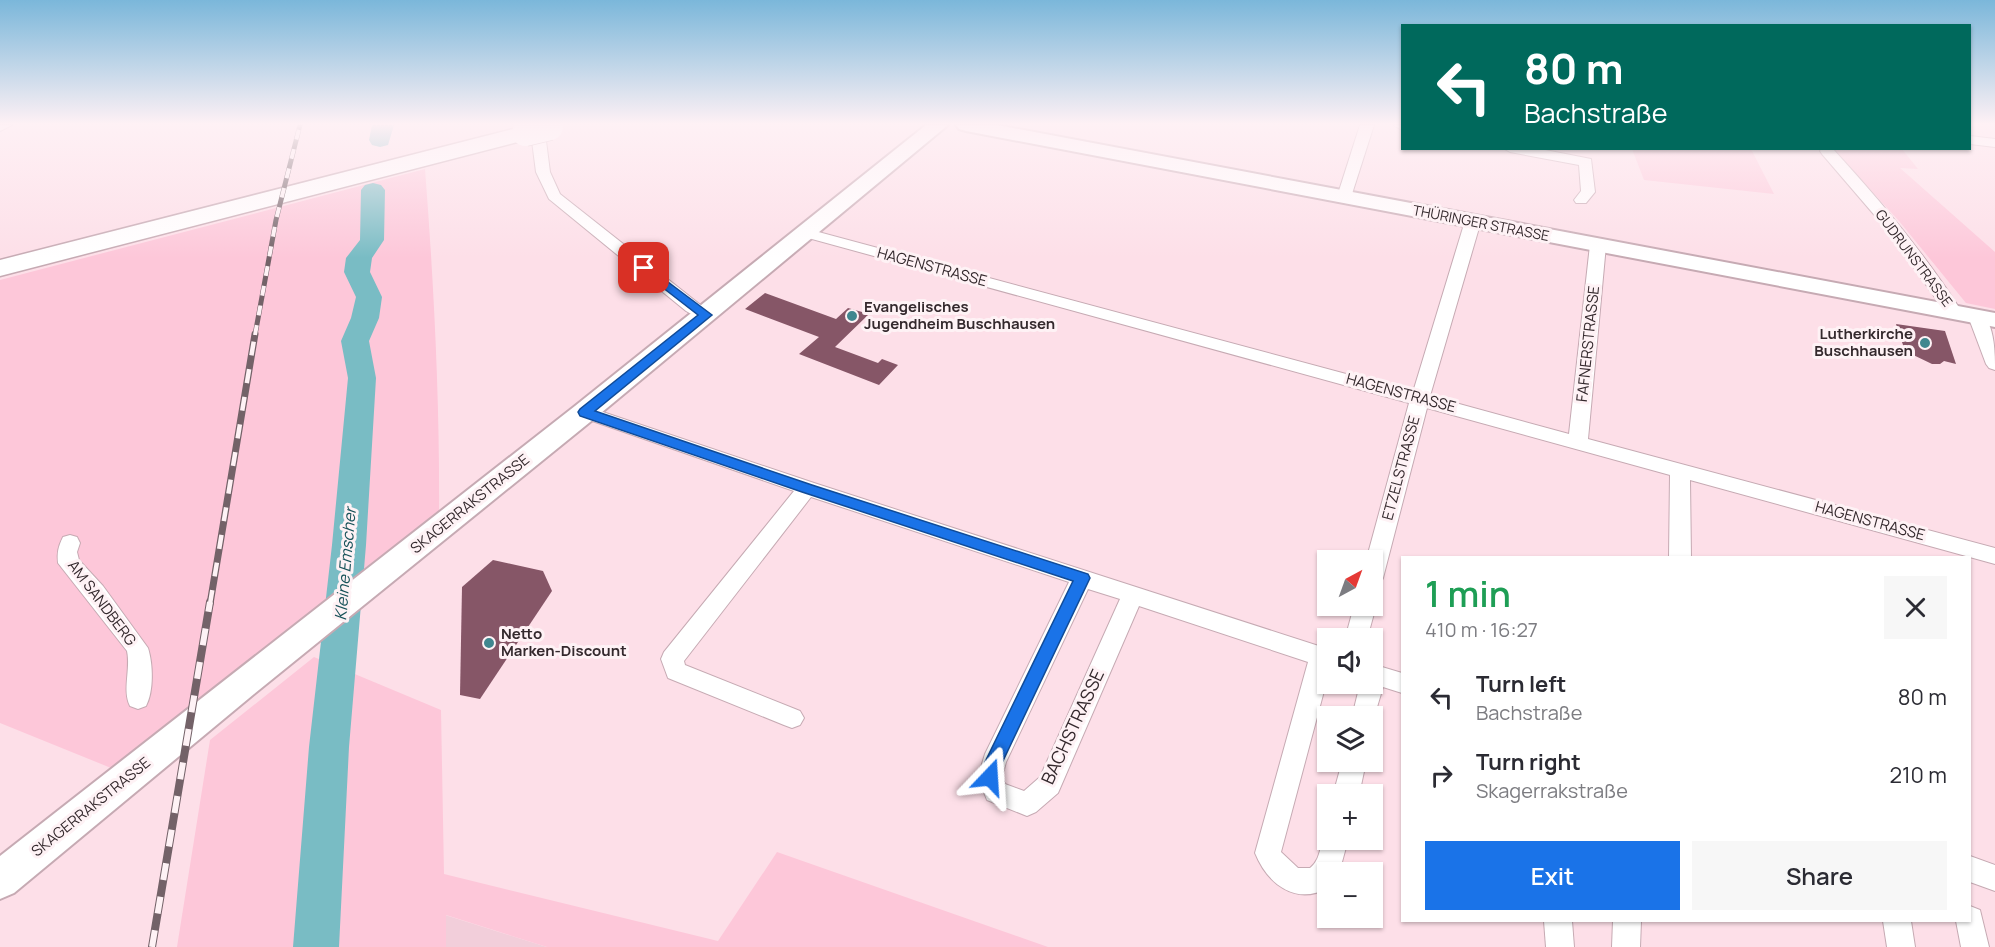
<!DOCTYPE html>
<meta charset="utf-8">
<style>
body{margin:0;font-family:Manrope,sans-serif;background:#f7f7f7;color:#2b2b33;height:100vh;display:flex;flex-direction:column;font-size:22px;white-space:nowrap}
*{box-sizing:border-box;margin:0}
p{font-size:20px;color:#7c7c81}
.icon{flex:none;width:33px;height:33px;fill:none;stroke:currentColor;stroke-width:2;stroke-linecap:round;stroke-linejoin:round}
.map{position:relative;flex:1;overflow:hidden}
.side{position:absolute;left:1401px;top:556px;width:570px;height:366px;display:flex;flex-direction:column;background:#fff;border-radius:0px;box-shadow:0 2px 4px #0004}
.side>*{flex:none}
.top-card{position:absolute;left:1401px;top:24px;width:570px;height:126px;border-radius:0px;box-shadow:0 2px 4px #0004;background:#00695c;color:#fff;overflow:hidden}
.needle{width:39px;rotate:41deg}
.controls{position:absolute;left:1317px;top:550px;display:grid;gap:12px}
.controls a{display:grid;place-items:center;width:66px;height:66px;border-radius:0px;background:#fff;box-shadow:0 2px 4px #0004;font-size:30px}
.pin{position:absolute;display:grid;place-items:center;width:51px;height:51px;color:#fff;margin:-26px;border-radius:12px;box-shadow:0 3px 9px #0006}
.me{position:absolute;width:66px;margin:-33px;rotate:20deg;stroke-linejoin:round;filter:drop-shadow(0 0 4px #0008)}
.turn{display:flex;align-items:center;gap:21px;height:126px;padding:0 24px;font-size:27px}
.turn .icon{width:78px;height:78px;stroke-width:2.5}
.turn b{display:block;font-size:42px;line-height:51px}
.round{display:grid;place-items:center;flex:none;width:63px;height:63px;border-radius:0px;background:#f7f7f7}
.headline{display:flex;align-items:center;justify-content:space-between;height:102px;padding:0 24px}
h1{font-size:36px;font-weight:600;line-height:45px;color:#1e9e55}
.cta{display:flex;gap:12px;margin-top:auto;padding:12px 24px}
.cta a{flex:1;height:69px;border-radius:0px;background:#1a73e8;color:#fff;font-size:24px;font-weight:600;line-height:69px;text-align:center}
.cta a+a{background:#f7f7f7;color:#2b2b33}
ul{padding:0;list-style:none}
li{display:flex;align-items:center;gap:18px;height:78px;padding:0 24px}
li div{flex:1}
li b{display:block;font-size:22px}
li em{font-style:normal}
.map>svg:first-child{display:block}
.built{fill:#f2ceda}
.green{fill:#fdc7d9}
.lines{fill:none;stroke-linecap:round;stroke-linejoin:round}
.river{fill:#79bcc4;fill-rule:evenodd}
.building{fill:#865667}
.street-casing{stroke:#c6aab3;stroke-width:2}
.secondary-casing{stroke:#c6aab3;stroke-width:4}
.highway-casing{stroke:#c6aab3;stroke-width:3}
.street{fill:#fff;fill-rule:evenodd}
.secondary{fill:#fff;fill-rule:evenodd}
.highway{fill:#fff;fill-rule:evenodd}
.rail-far2-casing{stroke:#736268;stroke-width:5}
.rail-far1-casing{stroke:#736268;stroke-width:7}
.rail-casing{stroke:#736268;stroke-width:8}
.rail-far2{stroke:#fef2f5;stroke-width:4;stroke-dasharray:10;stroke-linecap:butt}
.rail-far1{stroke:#fef2f5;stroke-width:4.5;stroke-dasharray:14;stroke-linecap:butt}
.rail{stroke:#fef2f5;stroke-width:6;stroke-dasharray:17;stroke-linecap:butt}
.highway-bridge-casing{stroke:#c6aab3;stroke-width:28;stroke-linecap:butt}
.highway-bridge{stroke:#fff;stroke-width:26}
.route{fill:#1a73e8;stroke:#114b97;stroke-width:1.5}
.poi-dot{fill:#40878f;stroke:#fef2f5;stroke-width:2}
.labels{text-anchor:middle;stroke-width:6;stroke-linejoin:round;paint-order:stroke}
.far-street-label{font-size:14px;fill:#34292d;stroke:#fef2f5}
.street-label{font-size:15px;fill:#34292d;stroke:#fef2f5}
.poi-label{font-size:15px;font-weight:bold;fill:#34292d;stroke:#fef2f5;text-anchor:start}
.water-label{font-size:16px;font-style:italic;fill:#185259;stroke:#fef2f5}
.near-street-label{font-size:18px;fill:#34292d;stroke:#fef2f5}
</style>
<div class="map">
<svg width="1995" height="947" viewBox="0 0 1995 947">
<rect width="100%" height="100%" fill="#fddfe8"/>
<polygon class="built" points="445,915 518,938 547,947 446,947"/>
<g class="green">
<polygon points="1632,149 1751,149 1774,194 1644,180"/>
<polygon points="1833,149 1902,149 1918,169 1900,168 1995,252 1995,309 1966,303 1899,221"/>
<path d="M425,169C434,286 440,404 439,522L121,772L0,723V280Z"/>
<polygon points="314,657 441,710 444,874 718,941 777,852 1048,947 547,947 446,915 446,947 177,947 210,740"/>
</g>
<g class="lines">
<g class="river">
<polygon points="372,125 394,125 388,145 380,147 372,145 369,140"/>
<polygon points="373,183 381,185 385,190 384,240 372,258 370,272 382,297 379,318 369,341 376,378 366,545 349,747 339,947 293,947 309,747 332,545 348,378 341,341 351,318 356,297 344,272 346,258 360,240 361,190 365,185"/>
</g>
</g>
<g class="building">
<polygon points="765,293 836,319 848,308 869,314 835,347 878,363 882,359 898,365 879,385 799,354 819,337 745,309"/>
<polygon points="1896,324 1945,331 1956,364 1944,361 1940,364 1932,364 1905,351"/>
<polygon points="493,560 543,571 552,591 480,699 460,695 462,587"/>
</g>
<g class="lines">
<defs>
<g id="street">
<polygon points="0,125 12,125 0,131"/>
<polygon points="1360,125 1374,125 1351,197 1344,201 1339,200 1337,197"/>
<polygon points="1393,125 1402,125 1402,130"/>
<polygon points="1970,136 1995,139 1995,147 1970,144"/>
<polygon points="539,137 546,141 550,172 560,194 698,303 714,315 712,319 700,319 686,311 549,199 536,172 532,141"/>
<polygon points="1503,148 1535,148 1591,159 1595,192 1586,203 1576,203 1574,200 1581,191 1579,165 1510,152"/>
<path d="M1822,148H1832C1880,200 1924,253 1962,312L1960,316H1948L1889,232L1822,154L1820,151Z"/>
<polygon points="1473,216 1481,221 1430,396 1569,434 1590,245 1598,240 1603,242 1606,245 1588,439 1995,548 1995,564 1690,480 1691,558 1669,558 1670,475 1427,408 1383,578 1380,584 1372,586 1372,561 1366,561 1409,403 801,236 798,233 801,230 811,230 1413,392 1465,221"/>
<path d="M1976,311C1995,316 1995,354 1995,370L1989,368L1986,364L1968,316Z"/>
<path d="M585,406L814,483L1328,649V676L1281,852L1298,868H1310C1322,859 1319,842 1328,831V840H1348L1339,873H1328V888C1295,906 1267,883 1255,853L1308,662L1139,606L1058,793L1036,812L1027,816L987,800L978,777L985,754L1069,582L811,497L684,661L685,665L800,711L804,718L800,725L792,728L784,725L668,678L661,659L664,652L794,491L578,416L576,412L578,408ZM1088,589L1120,599L1040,777L1024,791L1005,784L1002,777L1006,762Z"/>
<path d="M70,535L77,537L80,543L77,552L79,560L103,586L148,648C153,664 154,691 146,706L138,709L130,706C122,690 131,669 127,651L58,563C57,553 58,547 63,537Z"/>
<polygon points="1372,600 1376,606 1367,639 1345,639 1354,606 1372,606"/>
<polygon points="1372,664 1402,673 1402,693 1383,687 1372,724 1372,717 1352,717 1360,684 1372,684"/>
<polygon points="1342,762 1366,762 1359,795 1333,795"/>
<polygon points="1970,856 1995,865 1995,891 1970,882"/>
<polygon points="1970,906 1980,910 1989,947 1961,947 1956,921 1970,921"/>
<polygon points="1544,921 1572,921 1574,947 1546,947"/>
<polygon points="1613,921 1641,921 1640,947 1612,947"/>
<polygon points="1883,921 1911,921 1915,947 1887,947"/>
</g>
<g id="secondary">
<polygon points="926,125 948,125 595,418 254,694 14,893 0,899 0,856 575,406"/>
<polygon points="956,125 997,125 1995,313 1995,327 966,131 959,129"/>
</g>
<polygon id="highway" points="525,126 533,128 536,133 533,138 0,276 0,260"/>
</defs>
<use href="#street" class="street-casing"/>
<use href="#secondary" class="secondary-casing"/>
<use href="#highway" class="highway-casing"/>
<use href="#street" class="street"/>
<use href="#secondary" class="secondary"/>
<use href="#highway" class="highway"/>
<defs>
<polyline id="rail-far2" points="255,335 276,220 300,125"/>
<polyline id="rail-far1" points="210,604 255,334"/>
<polyline id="rail" points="152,947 210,602"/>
</defs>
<use href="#rail-far2" class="rail-far2-casing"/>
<use href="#rail-far1" class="rail-far1-casing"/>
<use href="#rail" class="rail-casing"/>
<use href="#rail-far2" class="rail-far2"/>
<use href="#rail-far1" class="rail-far1"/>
<use href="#rail" class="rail"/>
<defs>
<polyline id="highway-bridge" points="525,133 550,127"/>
</defs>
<use href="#highway-bridge" class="highway-bridge-casing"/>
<use href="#highway-bridge" class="highway-bridge"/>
</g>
<linearGradient id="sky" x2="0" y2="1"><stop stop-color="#7bb7da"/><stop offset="0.48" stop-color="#fef1f5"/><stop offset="1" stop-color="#fef1f5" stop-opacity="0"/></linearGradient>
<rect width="1995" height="258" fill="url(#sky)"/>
<polygon class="route" points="644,264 712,315 595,411 812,485 1088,574 1090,578 1002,763 996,783 990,785 983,783 981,777 985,762 1073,581 802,492 580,416 578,412 580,409 698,315 640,270 640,265"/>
<g class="poi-dot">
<circle cx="852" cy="316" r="6"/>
<circle cx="1925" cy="343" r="6"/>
<circle cx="489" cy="643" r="6"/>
</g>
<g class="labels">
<g class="far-street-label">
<text transform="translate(1481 223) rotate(11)" y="5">THÜRINGER STRASSE</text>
<text transform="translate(1914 258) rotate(53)" y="5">GUDRUNSTRASSE</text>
</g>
<g class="street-label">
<text transform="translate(932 267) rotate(15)" y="5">HAGENSTRASSE</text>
<text transform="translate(1588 344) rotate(-84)" y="5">FAFNERSTRASSE</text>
<text transform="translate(1401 393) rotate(15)" y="5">HAGENSTRASSE</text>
<text transform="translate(1401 468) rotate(-75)" y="5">ETZELSTRASSE</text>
<text transform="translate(470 504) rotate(-39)" y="5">SKAGERRAKSTRASSE</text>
<text transform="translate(1870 521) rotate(15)" y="5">HAGENSTRASSE</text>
<text transform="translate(102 603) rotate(53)" y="5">AM SANDBERG</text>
<text transform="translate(91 807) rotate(-39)" y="5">SKAGERRAKSTRASSE</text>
</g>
<g class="poi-label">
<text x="864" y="312">Evangelisches<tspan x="864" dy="17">Jugendheim Buschhausen</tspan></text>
<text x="1913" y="339" text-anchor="end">Lutherkirche<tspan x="1913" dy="17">Buschhausen</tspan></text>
<text x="501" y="639">Netto<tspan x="501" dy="17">Marken-Discount</tspan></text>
</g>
<g class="water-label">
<text transform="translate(345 564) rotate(-85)" y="6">Kleine Emscher</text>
</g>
<g class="near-street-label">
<text transform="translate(1073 727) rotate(-65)" y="6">BACHSTRASSE</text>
</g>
</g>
</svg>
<div class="controls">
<a><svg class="needle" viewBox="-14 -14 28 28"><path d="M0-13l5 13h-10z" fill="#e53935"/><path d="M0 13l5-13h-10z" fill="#7c7c81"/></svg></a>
<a><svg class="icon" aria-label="sound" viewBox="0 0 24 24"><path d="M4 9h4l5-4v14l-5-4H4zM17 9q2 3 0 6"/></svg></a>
<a><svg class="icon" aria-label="layers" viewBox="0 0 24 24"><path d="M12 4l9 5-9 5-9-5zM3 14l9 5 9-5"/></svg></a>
<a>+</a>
<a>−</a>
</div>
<div class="pin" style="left:644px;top:268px;background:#d93025"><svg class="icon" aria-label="arrive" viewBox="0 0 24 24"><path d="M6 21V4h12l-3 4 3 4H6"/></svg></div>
<svg class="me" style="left:990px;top:777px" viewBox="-20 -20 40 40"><path d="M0-17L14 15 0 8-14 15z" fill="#1a73e8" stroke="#fff" stroke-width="4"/></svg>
<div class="top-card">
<div class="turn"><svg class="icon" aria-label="left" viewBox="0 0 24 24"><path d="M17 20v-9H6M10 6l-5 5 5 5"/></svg><div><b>80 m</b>Bachstraße</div></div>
</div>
<section class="side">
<div class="headline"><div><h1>1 min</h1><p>410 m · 16:27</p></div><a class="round"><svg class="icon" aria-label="close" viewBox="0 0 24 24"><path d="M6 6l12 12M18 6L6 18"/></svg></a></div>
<ul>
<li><svg class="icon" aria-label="left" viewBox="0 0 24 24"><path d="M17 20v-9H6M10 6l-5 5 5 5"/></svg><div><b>Turn left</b><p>Bachstraße</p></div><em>80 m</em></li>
<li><svg class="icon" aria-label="right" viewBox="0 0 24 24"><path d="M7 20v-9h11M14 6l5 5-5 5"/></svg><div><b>Turn right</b><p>Skagerrakstraße</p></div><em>210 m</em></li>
</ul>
<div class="cta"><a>Exit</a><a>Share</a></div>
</section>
</div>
